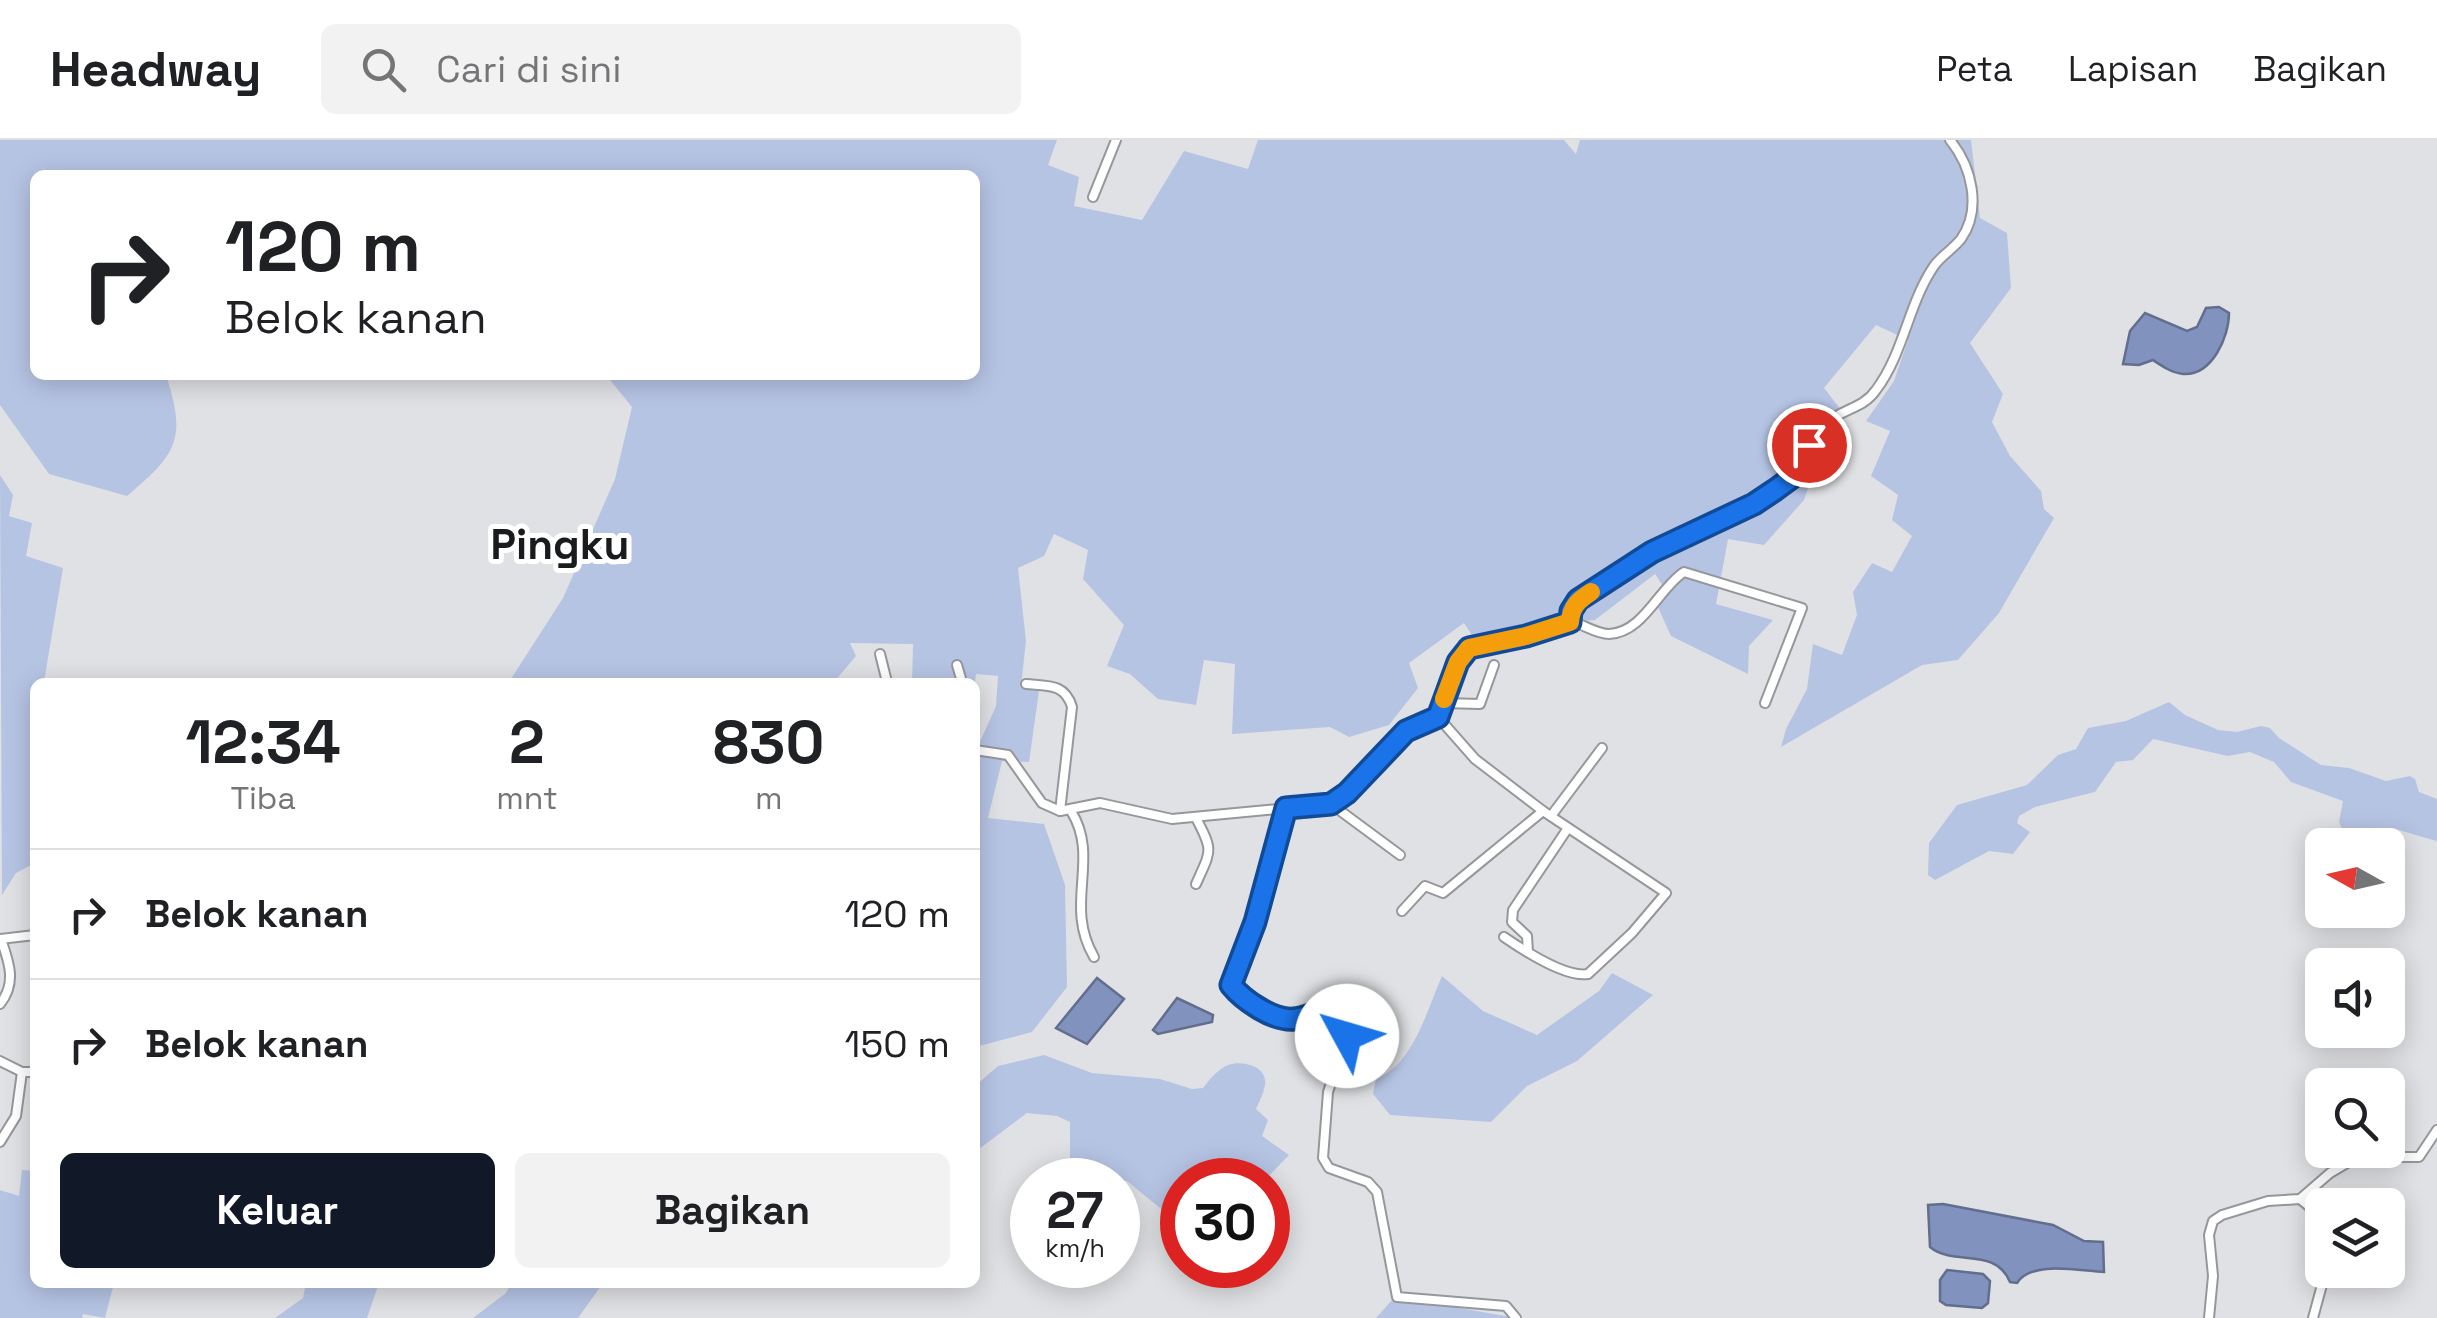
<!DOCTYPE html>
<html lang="id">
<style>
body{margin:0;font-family:"Space Grotesk",sans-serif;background:#f2f2f2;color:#202124;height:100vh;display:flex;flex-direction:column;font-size:38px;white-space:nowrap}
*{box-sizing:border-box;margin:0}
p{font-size:32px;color:#757577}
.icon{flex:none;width:55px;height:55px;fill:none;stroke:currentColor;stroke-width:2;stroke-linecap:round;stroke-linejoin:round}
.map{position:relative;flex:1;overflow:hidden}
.side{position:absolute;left:30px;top:538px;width:950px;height:610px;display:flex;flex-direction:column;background:#fff;border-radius:15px;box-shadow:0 5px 25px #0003}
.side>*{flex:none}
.guide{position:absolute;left:30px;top:30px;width:950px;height:210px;border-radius:15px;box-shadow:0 5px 25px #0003;background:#fff;color:#202124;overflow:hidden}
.needle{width:65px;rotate:278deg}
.controls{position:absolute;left:2305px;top:688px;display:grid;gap:20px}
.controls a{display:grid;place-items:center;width:100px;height:100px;border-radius:15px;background:#fff;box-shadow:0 5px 25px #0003;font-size:50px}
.speed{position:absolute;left:1010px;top:1018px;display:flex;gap:20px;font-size:50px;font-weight:700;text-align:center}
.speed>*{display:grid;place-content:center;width:130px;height:130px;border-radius:50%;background:#fff;box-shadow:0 5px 25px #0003;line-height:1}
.speed small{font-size:25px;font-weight:400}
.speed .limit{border:15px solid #d22;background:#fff;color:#111}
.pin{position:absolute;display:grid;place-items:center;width:85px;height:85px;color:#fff;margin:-42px;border:5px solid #fff;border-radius:50%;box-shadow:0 2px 10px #0007}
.me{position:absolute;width:110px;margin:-55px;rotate:309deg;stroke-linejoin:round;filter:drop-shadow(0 0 8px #0008)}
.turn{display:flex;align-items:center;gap:35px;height:210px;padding:0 30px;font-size:45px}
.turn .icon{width:130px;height:130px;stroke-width:2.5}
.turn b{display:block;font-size:70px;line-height:85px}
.eta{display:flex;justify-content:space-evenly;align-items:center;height:170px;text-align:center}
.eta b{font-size:60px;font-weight:700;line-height:70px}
.primary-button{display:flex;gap:20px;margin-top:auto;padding:20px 30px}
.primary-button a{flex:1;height:115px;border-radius:15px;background:#111827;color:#fff;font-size:40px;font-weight:700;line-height:115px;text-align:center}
.primary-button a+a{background:#f2f2f2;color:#202124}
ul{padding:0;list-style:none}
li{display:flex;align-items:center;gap:30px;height:130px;padding:0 30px;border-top:2px solid #e0e0e0}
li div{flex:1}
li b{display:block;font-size:38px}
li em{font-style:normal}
header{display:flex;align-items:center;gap:60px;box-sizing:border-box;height:140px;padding:0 50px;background:#fff;border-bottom:2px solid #e0e0e0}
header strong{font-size:48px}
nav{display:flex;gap:55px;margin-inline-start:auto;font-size:35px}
.search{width:700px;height:90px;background:#f2f2f2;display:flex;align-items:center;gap:25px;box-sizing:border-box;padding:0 35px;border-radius:15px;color:#757577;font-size:38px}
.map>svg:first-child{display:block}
.green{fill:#b6c4e4}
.water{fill:#8192bf;stroke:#626e8e;stroke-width:2.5}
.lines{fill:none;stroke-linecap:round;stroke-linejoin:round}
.minor-casing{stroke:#96979a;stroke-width:12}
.minor{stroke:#fff;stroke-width:8}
.route-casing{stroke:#114b97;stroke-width:25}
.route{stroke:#1a73e8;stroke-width:18}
.slow{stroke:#f59e0b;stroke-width:18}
.labels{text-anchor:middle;stroke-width:10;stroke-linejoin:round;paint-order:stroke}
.quarter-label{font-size:42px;font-weight:bold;fill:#1a1b1c;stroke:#fff}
</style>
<header>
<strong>Headway</strong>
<div class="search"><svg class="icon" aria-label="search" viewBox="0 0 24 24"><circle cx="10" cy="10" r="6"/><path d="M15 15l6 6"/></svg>Cari di sini</div>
<nav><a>Peta</a><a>Lapisan</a><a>Bagikan</a></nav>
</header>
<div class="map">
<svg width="2437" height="1178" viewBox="0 0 2437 1178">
<rect width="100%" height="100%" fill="#e0e1e4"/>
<g class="green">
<path d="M0,0H1057L1048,25L1079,37L1074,66L1142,80L1184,11L1248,29L1258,0H1564L1576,14L1580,0H1971L1980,78L2007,93L2011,148L1970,203L2003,254L1992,282L2010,316L2041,351L2044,369L2054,378L1999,473L1958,520L1922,525L1781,607L1786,589L1807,549L1813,504L1842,515L1857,475L1853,452L1872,423L1892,432L1912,396L1892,380L1898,355L1871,336L1890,291L1866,281L1894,241L1908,200L1876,185L1824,248L1842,271L1836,298L1818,319L1804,360L1764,405L1728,399L1716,464L1773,480L1749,506L1748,534L1671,496L1657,465L1667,452L1655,434L1595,480L1561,483L1481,509L1464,483L1409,523L1418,548L1389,585L1349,597L1330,587L1232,594L1235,524L1204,520L1196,565L1158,559L1130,534L1107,526L1124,485L1083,439L1088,410L1054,394L1044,416L1018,428L1026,501L1021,546L1039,551L1029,622L1002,621L988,678L1044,684L1065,745L1067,847L1032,892L975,907V613L996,566L998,536L976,534L975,542H912L913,504L850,503L856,516L834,542H509L563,458L615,339L632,267L606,235H975V35H35V235H166C187,299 177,314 127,356L49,334L0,265Z"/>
<polygon points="0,335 13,355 9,376 32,383 26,416 63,428 44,542 35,542 35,723 16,733 2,755"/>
<path d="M2169,562L2185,575L2218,590L2237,592L2261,586L2270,588L2279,598L2321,625L2349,628L2386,641L2410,636L2415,639L2419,652L2437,659V701C2393,690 2391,681 2345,696L2339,682L2343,661L2291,642L2274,622L2250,612L2228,616L2153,599L2133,620L2116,622L2095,652L2035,667L2019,676L2017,683L2030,692L2013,714L1989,711L1935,740L1928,735L1929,703L1957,665L2027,645L2058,615L2076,609L2088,588L2126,581Z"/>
<path d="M1612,833L1653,855L1577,921L1527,946L1491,982L1390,975L1373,954L1376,939C1413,925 1427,870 1442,836L1483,871L1537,895L1599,851Z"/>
<path d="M1044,915L1092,933L1160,939L1192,949L1203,948C1210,939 1217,930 1228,925C1242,920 1268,926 1265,945C1264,953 1259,962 1256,969L1268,980L1262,996L1289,1015L1265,1040H1182V1086L1127,1041L1070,1035V982L1057,976L1027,973L975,1012V946L998,926Z"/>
<polygon points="22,1030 35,1031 35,1142 114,1143 105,1178 83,1174 82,1178 0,1178 0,1050 19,1056"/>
<polygon points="306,1143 306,1142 379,1143 367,1178 275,1178 303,1158"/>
<polygon points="511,1143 511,1142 603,1143 578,1178 473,1178 506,1153"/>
<polygon points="1400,1151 1431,1163 1517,1178 1376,1178"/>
</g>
<g class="water">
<path d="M2219,167L2229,173C2229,197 2212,236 2183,234C2172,233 2162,226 2153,220L2139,225L2123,224L2130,191L2145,173L2187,191L2197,187L2206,168Z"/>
<polygon points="1097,838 1124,859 1087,904 1056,888"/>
<polygon points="1177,858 1213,875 1212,882 1158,894 1153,890"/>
<path d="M1943,1064L2053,1085L2084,1101L2103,1102L2104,1132C2080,1131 2031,1120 2017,1143L2010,1142C1995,1106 1954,1127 1930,1107L1928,1065Z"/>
<polygon points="1947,1130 1983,1134 1990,1141 1988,1163 1982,1168 1946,1165 1940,1161 1940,1140"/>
</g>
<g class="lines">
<defs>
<g id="minor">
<polyline points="1093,57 1116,0"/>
<path d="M1570,481C1583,484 1596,494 1609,494C1643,493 1659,448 1684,432L1802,468L1765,563"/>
<polyline points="880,514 887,542"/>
<polyline points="957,525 962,542"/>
<path d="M1026,544C1047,546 1065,543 1072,567L1060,671"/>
<polyline points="1442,563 1480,564 1494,525"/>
<path d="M1438,577L1475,619L1543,671L1666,753L1632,793L1588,834C1565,838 1523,810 1504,797"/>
<path d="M975,610L1008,615L1042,663L1060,671L1100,663L1172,679L1331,664L1347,653L1406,591L1438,577L1457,522L1469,508L1526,496L1570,481L1571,471L1578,460C1603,444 1628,424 1655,411C1700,387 1750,372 1789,340C1804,328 1811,299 1827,283C1843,268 1863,269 1876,250C1904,213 1908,164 1934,126C1941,116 1953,109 1961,99C1982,69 1972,27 1950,0"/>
<polyline points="1331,664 1400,715"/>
<path d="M1286,668L1255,782L1231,845C1243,860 1273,881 1293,879C1306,878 1318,871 1332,869L1346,879L1347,896L1328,952L1323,1018L1329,1028L1368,1042L1377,1052L1397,1157L1506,1166L1516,1178"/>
<path d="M1071,671C1101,719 1063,764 1094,817"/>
<polyline points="1551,676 1602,608"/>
<path d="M1196,678C1214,712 1211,710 1196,744"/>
<polyline points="1402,771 1425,746 1443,753 1543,671"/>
<polyline points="0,799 35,795"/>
<polyline points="1528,812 1527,796 1512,782 1513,770 1568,688"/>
<path d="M0,864C17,843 9,822 1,799"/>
<polyline points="0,921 22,932"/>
<polyline points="0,1002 16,976 22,932 35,932"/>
<polyline points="2300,1059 2322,1077"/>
<polyline points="2209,1178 2213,1136 2209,1095 2213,1081 2222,1075 2268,1061 2300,1059 2330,1033 2357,1017 2419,1017 2437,990"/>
<polyline points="2313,1178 2326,1130"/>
</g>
</defs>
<use href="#minor" class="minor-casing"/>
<use href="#minor" class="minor"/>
</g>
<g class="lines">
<defs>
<path id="route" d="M1347,896L1346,879C1329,861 1314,877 1294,879C1273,881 1243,860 1231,845L1255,782L1286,668L1331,664L1347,653L1406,591L1438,577L1458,522L1469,508L1526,496L1570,482L1571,471L1578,460L1652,412L1754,364L1775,350L1794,336L1809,305"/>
</defs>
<use href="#route" class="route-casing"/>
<use href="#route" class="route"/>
<path class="slow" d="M1444,559L1458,522L1469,508L1526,496L1570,482C1571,466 1579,460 1591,452"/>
</g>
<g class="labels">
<g class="quarter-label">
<text x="560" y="419">Pingku</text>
</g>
</g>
</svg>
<div class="controls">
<a><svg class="needle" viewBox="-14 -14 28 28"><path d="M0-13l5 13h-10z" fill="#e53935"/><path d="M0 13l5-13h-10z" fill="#757577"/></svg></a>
<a><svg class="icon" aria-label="sound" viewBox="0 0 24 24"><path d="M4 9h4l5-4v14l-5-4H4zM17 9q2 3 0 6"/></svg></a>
<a><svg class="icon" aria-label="search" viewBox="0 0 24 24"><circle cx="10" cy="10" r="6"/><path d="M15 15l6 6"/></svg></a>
<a><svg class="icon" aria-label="layers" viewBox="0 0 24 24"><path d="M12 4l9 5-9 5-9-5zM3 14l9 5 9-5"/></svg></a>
</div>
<div class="speed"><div>27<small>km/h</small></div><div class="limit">30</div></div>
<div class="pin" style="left:1809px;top:305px;background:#d93025"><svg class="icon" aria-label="arrive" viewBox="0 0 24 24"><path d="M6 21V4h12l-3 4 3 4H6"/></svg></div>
<svg class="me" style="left:1347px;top:896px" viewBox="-20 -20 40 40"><circle r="19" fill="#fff"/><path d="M0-13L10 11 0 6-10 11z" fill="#1a73e8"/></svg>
<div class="guide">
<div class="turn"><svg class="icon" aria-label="right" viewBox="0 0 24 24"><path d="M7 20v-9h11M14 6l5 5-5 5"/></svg><div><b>120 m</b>Belok kanan</div></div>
</div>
<section class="side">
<div class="eta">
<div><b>12:34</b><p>Tiba</p></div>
<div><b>2</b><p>mnt</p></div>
<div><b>830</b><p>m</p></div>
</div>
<ul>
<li><svg class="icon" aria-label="right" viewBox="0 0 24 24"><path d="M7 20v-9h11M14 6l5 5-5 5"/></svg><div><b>Belok kanan</b></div><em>120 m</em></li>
<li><svg class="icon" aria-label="right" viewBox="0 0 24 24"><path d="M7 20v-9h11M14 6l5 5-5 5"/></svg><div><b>Belok kanan</b></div><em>150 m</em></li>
</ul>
<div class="primary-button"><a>Keluar</a><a>Bagikan</a></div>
</section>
</div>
